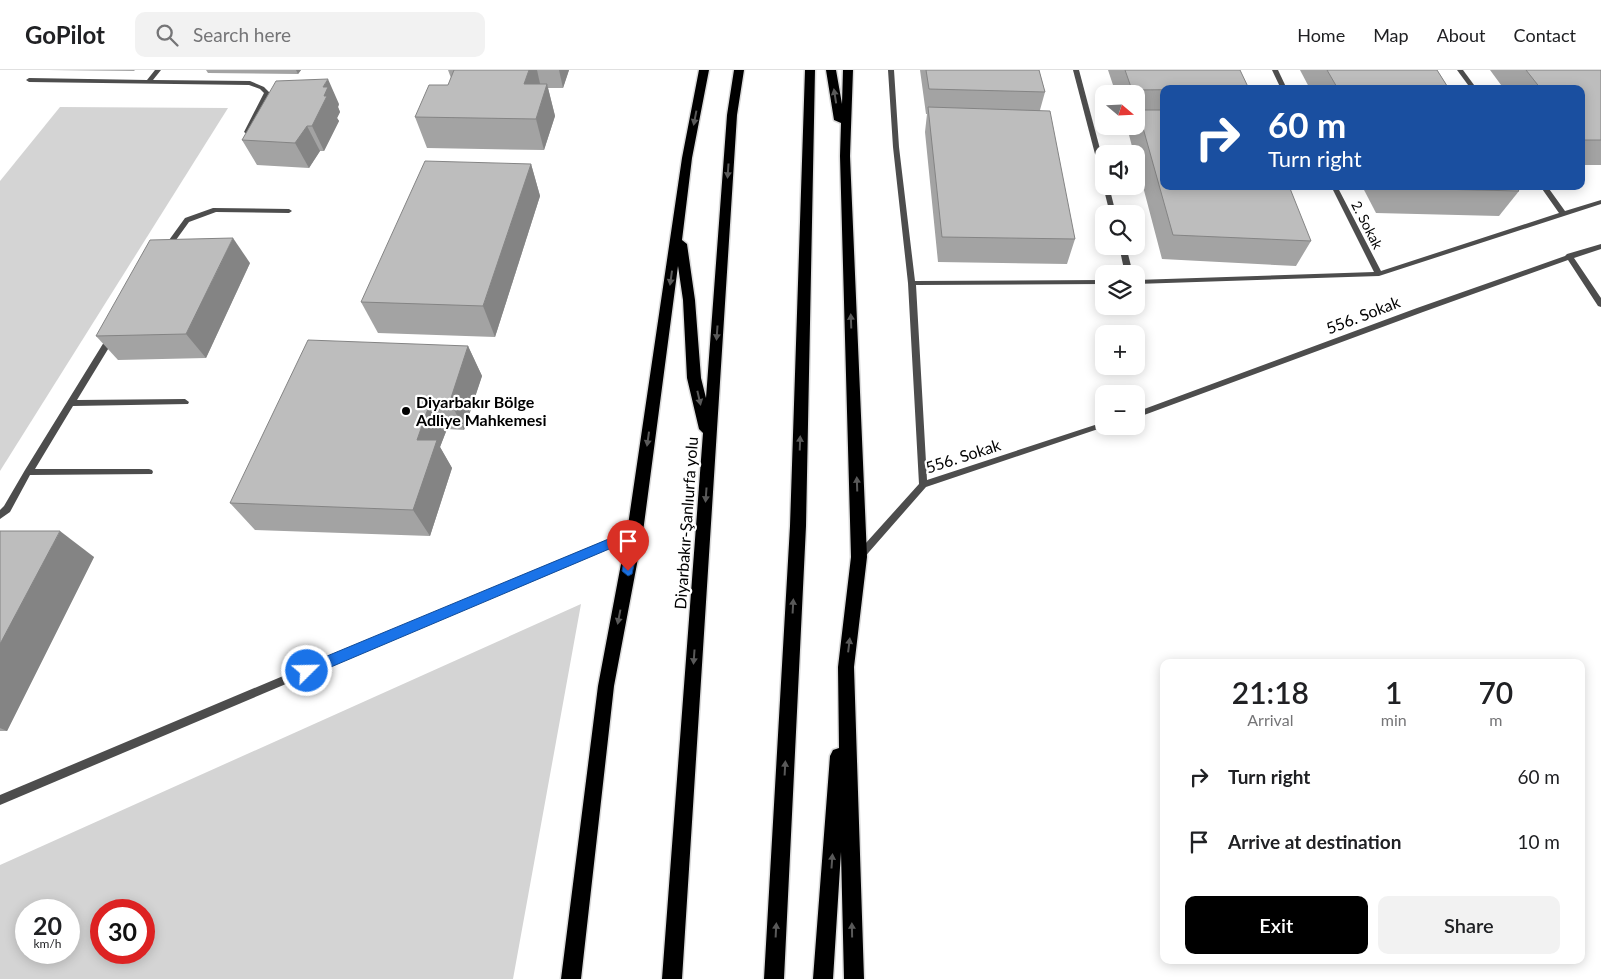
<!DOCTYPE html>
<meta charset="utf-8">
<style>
body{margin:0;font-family:Lato,sans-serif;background:#f2f2f2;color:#202124;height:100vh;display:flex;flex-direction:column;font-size:19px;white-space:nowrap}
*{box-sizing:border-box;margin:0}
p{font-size:16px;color:#757577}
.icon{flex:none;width:28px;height:28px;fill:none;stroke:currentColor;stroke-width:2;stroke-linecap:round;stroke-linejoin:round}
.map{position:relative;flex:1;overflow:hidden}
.sheet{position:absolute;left:1160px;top:589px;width:425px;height:305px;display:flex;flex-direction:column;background:#fff;border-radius:10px;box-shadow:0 2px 12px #0003}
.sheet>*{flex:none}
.hud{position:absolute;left:1160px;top:15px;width:425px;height:105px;border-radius:10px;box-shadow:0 2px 12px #0003;background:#1a4fa0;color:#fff;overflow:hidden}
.needle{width:32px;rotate:109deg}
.fabs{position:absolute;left:1095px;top:15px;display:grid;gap:10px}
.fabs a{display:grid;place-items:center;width:50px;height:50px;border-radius:10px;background:#fff;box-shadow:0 2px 12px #0003;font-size:25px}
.speed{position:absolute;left:15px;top:829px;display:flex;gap:10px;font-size:25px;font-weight:700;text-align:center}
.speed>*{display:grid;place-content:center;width:65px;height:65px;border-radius:50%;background:#fff;box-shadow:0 2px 12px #0003;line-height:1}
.speed small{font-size:12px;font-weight:400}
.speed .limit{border:8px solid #d22;background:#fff;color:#111}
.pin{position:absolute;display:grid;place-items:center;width:42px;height:42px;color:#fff;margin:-51px -21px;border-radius:50% 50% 50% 0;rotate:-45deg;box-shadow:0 0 5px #0007}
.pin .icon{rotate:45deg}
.me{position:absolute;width:55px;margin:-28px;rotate:67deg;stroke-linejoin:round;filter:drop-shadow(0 0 4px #0008)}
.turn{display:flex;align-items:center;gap:18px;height:105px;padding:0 25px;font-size:22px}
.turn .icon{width:65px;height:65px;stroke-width:2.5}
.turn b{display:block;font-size:35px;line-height:42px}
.eta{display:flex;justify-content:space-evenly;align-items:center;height:85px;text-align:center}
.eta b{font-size:30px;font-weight:600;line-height:35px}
.button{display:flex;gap:10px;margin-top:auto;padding:10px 25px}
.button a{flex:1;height:58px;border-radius:10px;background:#000;color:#fff;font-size:20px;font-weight:600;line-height:58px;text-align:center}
.button a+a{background:#f2f2f2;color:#202124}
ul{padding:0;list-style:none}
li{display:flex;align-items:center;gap:15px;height:65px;padding:0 25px}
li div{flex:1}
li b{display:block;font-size:19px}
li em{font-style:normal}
header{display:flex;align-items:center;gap:30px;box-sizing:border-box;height:70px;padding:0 25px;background:#fff;border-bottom:1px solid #e0e0e0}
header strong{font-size:24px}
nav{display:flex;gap:28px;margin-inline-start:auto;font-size:18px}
.search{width:350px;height:45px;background:#f2f2f2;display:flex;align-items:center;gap:12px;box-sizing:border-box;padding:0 18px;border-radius:10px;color:#757577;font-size:19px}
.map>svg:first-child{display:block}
.green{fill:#d4d4d4;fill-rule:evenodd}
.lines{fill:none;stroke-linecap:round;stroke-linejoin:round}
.highway-casing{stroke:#dbdbdb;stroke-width:3}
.minor{fill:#4d4d4d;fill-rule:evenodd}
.highway{fill:#000;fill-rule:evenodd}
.wall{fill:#a3a3a3}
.shaded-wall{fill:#848484}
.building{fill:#bdbdbd;stroke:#848484}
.oneway{fill:#595959}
.route{fill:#1a73e8;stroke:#114b97}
.poi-dot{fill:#000;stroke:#fff;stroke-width:2}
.labels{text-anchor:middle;stroke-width:4.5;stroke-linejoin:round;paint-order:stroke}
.far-street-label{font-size:14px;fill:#000;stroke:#fff}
.street-label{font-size:16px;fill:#000;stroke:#fff}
.poi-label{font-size:16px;font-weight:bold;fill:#000;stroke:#fff;text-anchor:start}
</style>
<header>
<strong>GoPilot</strong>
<div class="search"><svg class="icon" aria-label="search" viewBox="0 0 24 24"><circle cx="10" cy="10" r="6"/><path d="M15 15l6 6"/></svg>Search here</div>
<nav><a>Home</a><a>Map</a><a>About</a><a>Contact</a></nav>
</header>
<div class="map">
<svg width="1601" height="909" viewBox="0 0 1601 909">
<rect width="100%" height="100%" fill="#fff"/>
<g class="green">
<polygon points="60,37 228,38 0,401 0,111"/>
<path d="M581,534L513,909H0V795ZM26,840H69V882H26ZM101,840H144V882H101Z"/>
</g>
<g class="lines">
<defs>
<g id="highway">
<polygon points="699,0 709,0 692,88 682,170 687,174 695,230 701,308 706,328 727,45 734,0 744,0 737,45 682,909 662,909 703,363 699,359 687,308 683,230 678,196 643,462 614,616 581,909 561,909 598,616 627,462 682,88"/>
<polygon points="805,0 815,0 806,456 784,909 764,909 790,456"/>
<polygon points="826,0 836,0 842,34 843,0 853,0 850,86 867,487 854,597 864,909 844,909 841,782 833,909 813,909 830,686 833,680 839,678 838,597 851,487 840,86 841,53 834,50"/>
</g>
</defs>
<use href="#highway" class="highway-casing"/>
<g class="minor">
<polygon points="155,0 161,0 153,10 250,11 264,17 270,23 250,62 247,64 244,62 264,23 260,19 249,15 29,12 26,10 29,8 147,10"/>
<polygon points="888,0 894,0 899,77 915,211 1104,210 1104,214 916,215 927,410 1104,352 1104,356 1107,356 926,417 862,490 859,491 856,490 855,487 856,484 919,414 908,213 893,77"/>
<polygon points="1073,0 1079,0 1104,94 1104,109 1101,107"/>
<polygon points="1272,0 1278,0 1287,19 1281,19"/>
<polygon points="1457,0 1463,0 1477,19 1471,19"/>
<polygon points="1104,115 1104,116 1109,116 1116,144 1110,144 1103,116"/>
<polygon points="1331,116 1337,116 1381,201 1559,143 1540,116 1547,116 1565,141 1601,130 1601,134 1379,206 1136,214 1136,210 1374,202"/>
<polygon points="213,138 289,139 292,141 289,143 216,142 189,152 168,181 164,181 164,177 185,148"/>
<polygon points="1601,174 1601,179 1574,188 1601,228 1601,237 1598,236 1568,190 1423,242 1136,348 1136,342 1417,238 1565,186 1567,184"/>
<polygon points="1119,176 1126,176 1133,204 1125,204"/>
<polygon points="112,263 116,266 77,330 185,329 189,332 188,334 73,336 35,399 149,399 152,400 153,402 152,404 30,405 10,442 0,449 0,440 4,436 25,400 109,264"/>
<polygon points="635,458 638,459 639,462 638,465 0,735 0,725"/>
</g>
<use href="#highway" class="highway"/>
</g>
<g class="wall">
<polygon points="48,0 135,0 134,1"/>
<polygon points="206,0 301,0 298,4 208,3"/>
<polygon points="448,0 569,0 563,18 548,18 555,46 544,80 427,78 415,47 448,15 451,8"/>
<polygon points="920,0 1039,0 1045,22 1040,40 1075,169 1067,194 938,192 925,62 927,44 926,44"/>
<polygon points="1108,0 1240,0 1164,19 1164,116 1311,171 1296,196 1162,189 1136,90 1136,84 1134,84 1129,65 1132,56 1136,56 1136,24 1116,24"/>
<polygon points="1300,0 1437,0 1449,19 1310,19"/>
<polygon points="1490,0 1601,0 1601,95 1581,95 1581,19 1504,19"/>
<polygon points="339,34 338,37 340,42 337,48 339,51 324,81 320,81 309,98 257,95 242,70"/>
<polygon points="531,94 540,126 495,267 378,263 361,232"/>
<polygon points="1362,116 1515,116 1519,121 1499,146 1376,143"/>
<polygon points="250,193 206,288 118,290 96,266"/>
<polygon points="468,276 482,306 464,360 447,359 440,377 452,398 430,466 255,460 230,433"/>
<polygon points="0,461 94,487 7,661 0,661"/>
</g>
<g class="shaded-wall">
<polygon points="296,0 301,0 298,4"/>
<polygon points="529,0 537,0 541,18 524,14"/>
<polygon points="559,0 569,0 563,18"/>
<polygon points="328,9 339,34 338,37 340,42 337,48 339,51 324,81 312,56 324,26 323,17"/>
<polygon points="547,14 555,46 544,80 536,49"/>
<polygon points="307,56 320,81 309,98 295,73"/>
<polygon points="531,94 540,126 495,267 483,236"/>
<polygon points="233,168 250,193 206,288 186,264"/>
<polygon points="468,276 482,306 464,360 450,331"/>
<polygon points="431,330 447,359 440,377 452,398 430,466 413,440 417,370"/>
<polygon points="60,461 94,487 7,661 0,658 0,574"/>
</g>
<g class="building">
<polygon points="454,0 529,0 524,14 547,14 536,49 415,47 429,15 448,15"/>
<polygon points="926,0 1039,0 1045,22 929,19"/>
<polygon points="1125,0 1240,0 1249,19 1132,20"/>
<polygon points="1327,0 1437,0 1449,19 1338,19"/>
<polygon points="1526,0 1601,0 1601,70 1581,70 1581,19 1541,19"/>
<polygon points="328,9 323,17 328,17 324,26 327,26 312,56 307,56 295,73 242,70 276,11"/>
<polygon points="928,37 1050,41 1075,169 942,167"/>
<polygon points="1138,40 1164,40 1164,116 1289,116 1311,171 1173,165"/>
<polygon points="425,91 531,94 483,236 361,232"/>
<polygon points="1391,116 1515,116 1519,121 1392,118"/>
<polygon points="233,168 186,264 96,266 150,170"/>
<polygon points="308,270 468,276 450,331 431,330 417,370 437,370 413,440 230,433"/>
<polygon points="0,461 60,461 0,574"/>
</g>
<defs><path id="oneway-solid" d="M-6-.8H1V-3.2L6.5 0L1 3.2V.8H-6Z" transform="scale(1.25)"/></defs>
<g class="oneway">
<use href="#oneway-solid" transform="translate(835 26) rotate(-99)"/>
<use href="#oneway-solid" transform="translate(695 48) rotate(101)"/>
<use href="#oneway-solid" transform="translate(728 101) rotate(94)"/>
<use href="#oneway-solid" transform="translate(671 208) rotate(98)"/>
<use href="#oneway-solid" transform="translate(851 251) rotate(-92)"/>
<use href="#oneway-solid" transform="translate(717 263) rotate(94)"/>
<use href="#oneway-solid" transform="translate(699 328) rotate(77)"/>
<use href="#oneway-solid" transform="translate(648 369) rotate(98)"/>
<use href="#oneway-solid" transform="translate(800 373) rotate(-88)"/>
<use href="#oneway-solid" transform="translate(857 414) rotate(-92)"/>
<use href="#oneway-solid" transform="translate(706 425) rotate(94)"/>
<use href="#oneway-solid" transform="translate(793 536) rotate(-87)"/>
<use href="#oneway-solid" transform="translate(619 547) rotate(101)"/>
<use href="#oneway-solid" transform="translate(849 575) rotate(-83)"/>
<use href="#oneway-solid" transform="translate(694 587) rotate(94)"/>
<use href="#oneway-solid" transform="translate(785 698) rotate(-87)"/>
<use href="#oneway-solid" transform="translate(832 791) rotate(-86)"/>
<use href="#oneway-solid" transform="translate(776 860) rotate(-87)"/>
<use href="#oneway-solid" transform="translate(852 860) rotate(-91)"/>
</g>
<polygon class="route" points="635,458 641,462 632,504 628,506 622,501 628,471 312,605 303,605 301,601 303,596"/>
<circle class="poi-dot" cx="406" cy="341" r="5"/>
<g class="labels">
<g class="far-street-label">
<text transform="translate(1367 155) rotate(63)" y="5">2. Sokak</text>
</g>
<g class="street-label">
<text transform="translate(1363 245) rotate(-21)" y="6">556. Sokak</text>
<text transform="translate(963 386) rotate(-18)" y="6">556. Sokak</text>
<text transform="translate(686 453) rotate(-86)" y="6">Diyarbakır-Şanlıurfa yolu</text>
</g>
<g class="poi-label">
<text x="416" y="338">Diyarbakır Bölge<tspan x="416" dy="18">Adliye Mahkemesi</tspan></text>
</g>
</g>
</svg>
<div class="fabs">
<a><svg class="needle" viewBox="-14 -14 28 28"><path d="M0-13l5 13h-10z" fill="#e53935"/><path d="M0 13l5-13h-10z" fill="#757577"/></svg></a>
<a><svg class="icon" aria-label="sound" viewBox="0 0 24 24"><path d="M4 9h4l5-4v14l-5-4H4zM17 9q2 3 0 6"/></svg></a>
<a><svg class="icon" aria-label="search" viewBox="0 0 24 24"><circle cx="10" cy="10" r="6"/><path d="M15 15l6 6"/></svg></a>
<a><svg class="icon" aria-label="layers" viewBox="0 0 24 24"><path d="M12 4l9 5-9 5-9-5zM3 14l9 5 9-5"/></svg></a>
<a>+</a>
<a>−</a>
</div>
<div class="speed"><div>20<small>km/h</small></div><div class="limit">30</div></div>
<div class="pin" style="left:628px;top:501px;background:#d93025"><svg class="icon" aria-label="arrive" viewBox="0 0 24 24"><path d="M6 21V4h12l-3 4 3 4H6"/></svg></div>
<svg class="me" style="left:307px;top:601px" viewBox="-20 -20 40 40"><circle r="17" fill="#1a73e8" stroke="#fff" stroke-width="3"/><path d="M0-11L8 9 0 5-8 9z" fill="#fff"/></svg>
<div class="hud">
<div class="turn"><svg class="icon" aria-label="right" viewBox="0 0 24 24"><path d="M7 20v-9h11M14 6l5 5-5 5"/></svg><div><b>60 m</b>Turn right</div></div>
</div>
<section class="sheet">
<div class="eta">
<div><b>21:18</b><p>Arrival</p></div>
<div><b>1</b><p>min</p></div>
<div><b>70</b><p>m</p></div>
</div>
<ul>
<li><svg class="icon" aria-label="right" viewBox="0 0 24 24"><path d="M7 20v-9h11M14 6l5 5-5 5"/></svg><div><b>Turn right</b></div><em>60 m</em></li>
<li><svg class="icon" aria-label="arrive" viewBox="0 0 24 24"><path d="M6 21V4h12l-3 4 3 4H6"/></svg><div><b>Arrive at destination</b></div><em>10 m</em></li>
</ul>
<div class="button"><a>Exit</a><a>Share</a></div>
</section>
</div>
